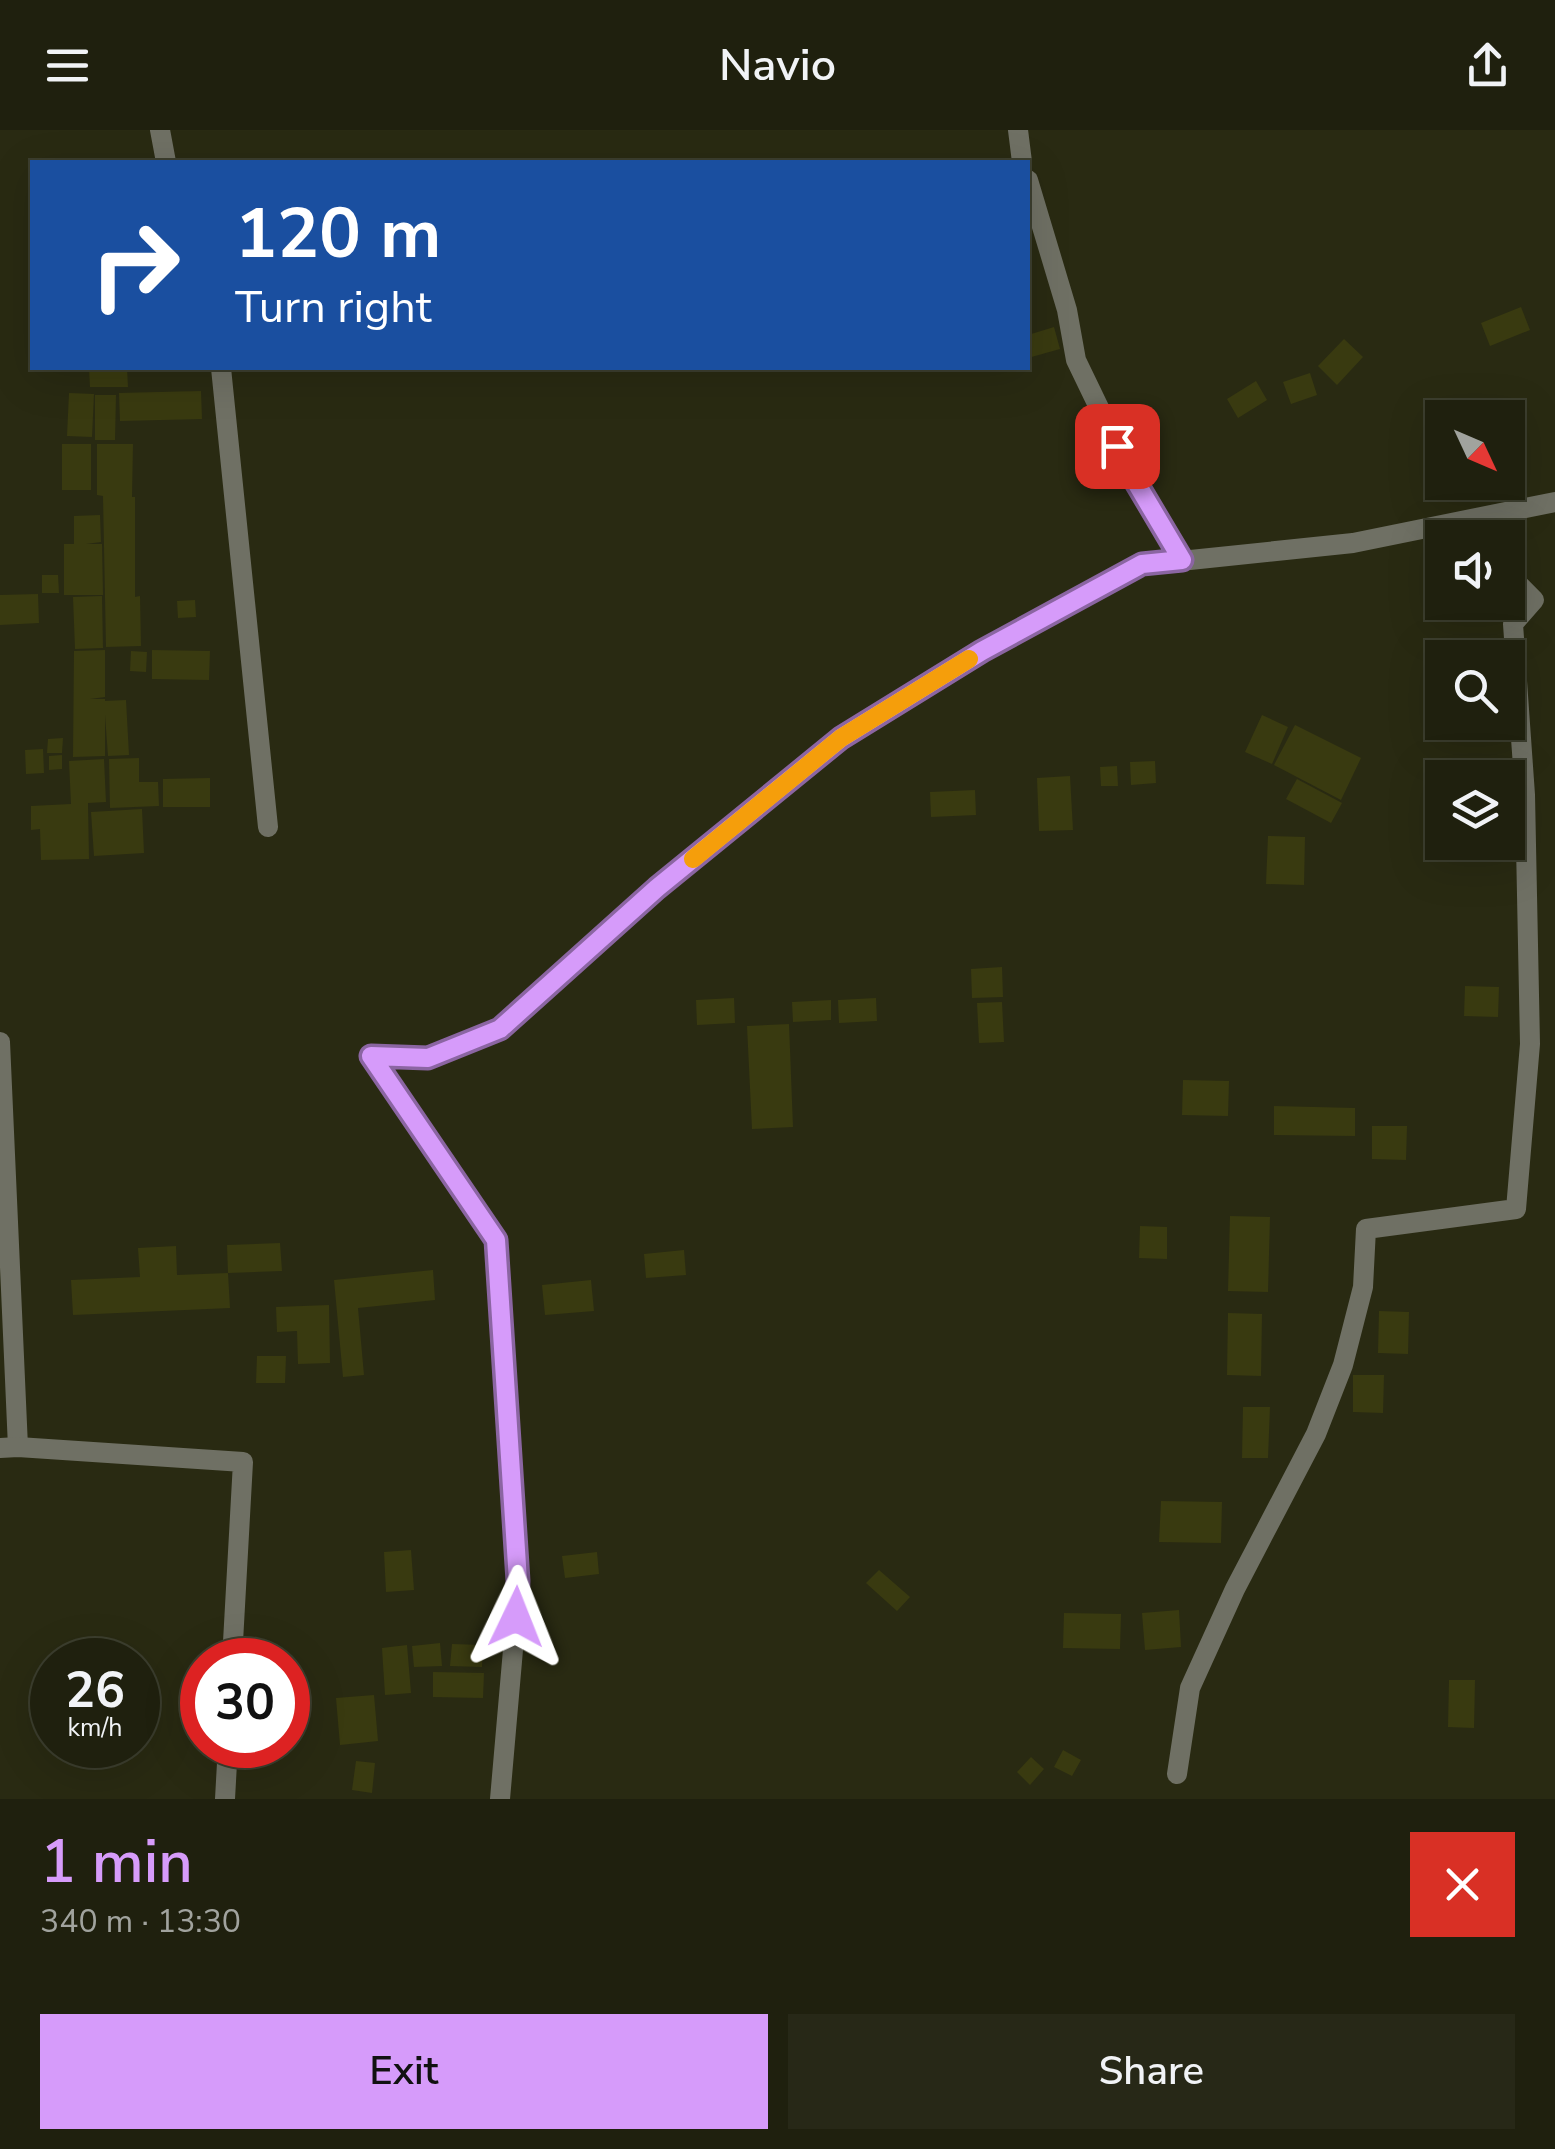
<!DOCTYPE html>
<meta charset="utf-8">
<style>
body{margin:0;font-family:"Nunito Sans",sans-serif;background:#272817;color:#f1f3f6;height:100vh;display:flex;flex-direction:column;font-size:38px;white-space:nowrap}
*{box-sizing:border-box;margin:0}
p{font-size:32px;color:#a1a39e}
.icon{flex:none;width:55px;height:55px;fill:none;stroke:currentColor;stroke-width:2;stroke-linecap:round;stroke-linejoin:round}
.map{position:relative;height:1669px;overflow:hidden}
.panel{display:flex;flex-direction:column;background:#1f200e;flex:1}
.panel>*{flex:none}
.banner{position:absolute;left:30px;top:30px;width:1000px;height:210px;border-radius:0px;box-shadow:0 10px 40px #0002,0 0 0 2px #3c3e2e;background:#1a4fa0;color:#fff;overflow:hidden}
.needle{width:65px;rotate:134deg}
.tools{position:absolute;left:1425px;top:270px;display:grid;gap:20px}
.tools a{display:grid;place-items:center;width:100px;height:100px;border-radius:0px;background:#1f200e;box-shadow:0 10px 40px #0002,0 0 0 2px #3c3e2e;font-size:50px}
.speed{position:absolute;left:30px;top:1508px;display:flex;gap:20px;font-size:50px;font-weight:700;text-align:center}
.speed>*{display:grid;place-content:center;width:130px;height:130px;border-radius:50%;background:#1f200e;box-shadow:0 10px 40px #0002,0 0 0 2px #3c3e2e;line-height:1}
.speed small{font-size:25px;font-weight:400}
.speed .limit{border:15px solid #d22;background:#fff;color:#111}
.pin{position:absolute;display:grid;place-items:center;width:85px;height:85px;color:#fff;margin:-42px;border-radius:20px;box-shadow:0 5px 15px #0006}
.me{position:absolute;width:110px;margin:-55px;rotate:2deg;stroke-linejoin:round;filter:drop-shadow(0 0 8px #0008)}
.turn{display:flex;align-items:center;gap:35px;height:210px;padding:0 40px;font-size:45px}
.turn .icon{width:130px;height:130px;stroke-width:2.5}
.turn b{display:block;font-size:70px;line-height:85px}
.round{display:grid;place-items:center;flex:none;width:105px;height:105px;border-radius:0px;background:#272817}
.head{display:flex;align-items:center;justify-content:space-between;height:170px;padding:0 40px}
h1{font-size:60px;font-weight:600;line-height:75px;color:#d69bfa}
.cta{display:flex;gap:20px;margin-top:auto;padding:20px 40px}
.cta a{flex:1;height:115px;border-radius:0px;background:#d69bfa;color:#111;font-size:40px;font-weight:600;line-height:115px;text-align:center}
.cta a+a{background:#272817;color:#f1f3f6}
header{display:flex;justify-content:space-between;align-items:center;height:130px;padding:0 40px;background:#1f200e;font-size:45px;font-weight:600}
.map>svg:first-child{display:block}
.building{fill:#393a10}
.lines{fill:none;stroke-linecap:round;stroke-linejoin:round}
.street{stroke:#6f7064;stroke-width:20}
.route-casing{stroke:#8b65a2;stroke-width:25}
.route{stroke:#d69bfa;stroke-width:18}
.slow{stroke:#f59e0b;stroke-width:18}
</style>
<header><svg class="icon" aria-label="menu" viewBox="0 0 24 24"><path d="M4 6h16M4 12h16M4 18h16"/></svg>Navio<svg class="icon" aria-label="share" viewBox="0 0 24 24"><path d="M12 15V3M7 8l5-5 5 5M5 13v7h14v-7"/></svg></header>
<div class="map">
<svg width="1555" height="1669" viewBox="0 0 1555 1669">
<rect width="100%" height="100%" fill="#292a12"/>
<g class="building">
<polygon points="1521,177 1530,200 1490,216 1481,193"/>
<polygon points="1054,197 1060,219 1028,228 1028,205"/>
<polygon points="1344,209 1363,227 1337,255 1318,236"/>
<polygon points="89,238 127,238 128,257 90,257"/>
<polygon points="1310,243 1317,265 1291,274 1283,252"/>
<polygon points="1256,251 1267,270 1238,288 1227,269"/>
<polygon points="201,261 202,289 120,291 119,263"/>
<polygon points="69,263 94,264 92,307 67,306"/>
<polygon points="95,265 116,265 115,310 95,310"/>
<rect x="62" y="314" width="29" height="46"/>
<polygon points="97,314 133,314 132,367 135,367 135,467 140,466 141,516 106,517 103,366 97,365"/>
<polygon points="100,385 101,412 86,414 102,414 103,465 64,465 64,414 74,414 74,386"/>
<polygon points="42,445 58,445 59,463 42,463"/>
<polygon points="38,464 39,493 0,495 0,465"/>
<polygon points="102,466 103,518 75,519 73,467"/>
<polygon points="195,470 196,487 178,488 177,471"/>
<polygon points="105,520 105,567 90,569 105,569 105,571 126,570 129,625 108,626 105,585 105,626 73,627 74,521"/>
<polygon points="152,520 210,521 209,550 152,549"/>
<polygon points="131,521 147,522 146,542 130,541"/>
<polygon points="1262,585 1288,597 1272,634 1245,622"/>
<polygon points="1295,595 1361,628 1341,670 1274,635"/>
<polygon points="63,608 62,623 47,623 48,609"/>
<polygon points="43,619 44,643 26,644 25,620"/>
<polygon points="62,625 62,639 49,640 49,626"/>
<polygon points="139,628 139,652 158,652 159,676 110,678 109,629"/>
<polygon points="104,629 106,672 88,673 89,729 41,730 40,699 31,700 31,676 71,674 69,631"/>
<polygon points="1155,631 1156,653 1131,655 1130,632"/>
<polygon points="1117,636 1118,656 1101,656 1100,637"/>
<polygon points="1070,646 1073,700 1039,701 1037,648"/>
<polygon points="210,648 210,677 163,677 163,649"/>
<polygon points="1297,649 1342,673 1331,693 1286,669"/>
<polygon points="975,660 976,685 931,687 930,662"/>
<polygon points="142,679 144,723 94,726 91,682"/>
<polygon points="1268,706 1305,707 1304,755 1266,754"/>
<polygon points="1002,837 1003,867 972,868 971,839"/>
<polygon points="1465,856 1499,857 1498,887 1464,886"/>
<polygon points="734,868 735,893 697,895 696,870"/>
<polygon points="876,868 877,891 839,893 838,870"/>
<polygon points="831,870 831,890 793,892 792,872"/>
<polygon points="1002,872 1004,912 979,913 977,873"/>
<polygon points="789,894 793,997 752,999 747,896"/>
<polygon points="1183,950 1229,951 1228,986 1182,985"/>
<polygon points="1274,976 1355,978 1355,1006 1274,1005"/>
<polygon points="1372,996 1407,996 1406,1030 1372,1029"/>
<polygon points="1230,1086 1270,1087 1268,1162 1228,1161"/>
<polygon points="1140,1096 1167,1097 1167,1129 1139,1128"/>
<polygon points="280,1113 282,1141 228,1143 227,1115"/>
<polygon points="176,1116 177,1145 228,1143 230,1178 73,1185 71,1150 140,1147 138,1118"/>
<polygon points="684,1120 686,1145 646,1148 644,1124"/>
<polygon points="433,1140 435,1170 358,1178 364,1245 343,1247 334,1150"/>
<polygon points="591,1150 594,1181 545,1185 542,1155"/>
<polygon points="329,1175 330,1233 298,1234 297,1201 277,1202 276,1177"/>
<polygon points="1379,1181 1409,1182 1408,1224 1378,1223"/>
<polygon points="1228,1183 1262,1184 1261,1246 1227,1245"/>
<polygon points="257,1226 286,1226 285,1253 256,1253"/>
<polygon points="1353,1245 1384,1245 1383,1283 1353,1282"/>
<polygon points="1243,1277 1270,1277 1268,1328 1242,1328"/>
<polygon points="1161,1371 1222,1372 1221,1413 1159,1412"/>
<polygon points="411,1420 414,1460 386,1462 384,1422"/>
<polygon points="597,1422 599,1444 565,1448 562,1426"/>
<polygon points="879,1440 910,1467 897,1481 866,1453"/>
<polygon points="1179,1480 1181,1517 1145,1520 1142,1483"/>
<polygon points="1064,1483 1121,1484 1120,1519 1063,1518"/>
<polygon points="440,1513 442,1536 414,1537 412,1516"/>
<polygon points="452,1514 483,1515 482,1537 450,1536"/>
<polygon points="407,1515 411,1563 385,1565 382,1518"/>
<polygon points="433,1542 484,1543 483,1568 433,1567"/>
<polygon points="1449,1550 1475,1550 1474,1598 1448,1597"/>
<polygon points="374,1565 378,1611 340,1615 336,1568"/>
<polygon points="1063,1620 1081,1630 1072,1646 1054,1637"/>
<polygon points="1031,1627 1044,1639 1030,1655 1017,1642"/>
<polygon points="356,1631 375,1633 372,1663 352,1660"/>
</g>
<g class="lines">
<g class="street">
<polyline points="160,0 166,32"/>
<polyline points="1018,0 1022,32"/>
<polyline points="1028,50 1067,180 1076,230 1131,344 1182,430"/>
<polyline points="221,238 268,697"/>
<polyline points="0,912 18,1317"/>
<polyline points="371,925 427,928 499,899 657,758 841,607 982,521 1142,435 1353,413 1555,372"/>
<polyline points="371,925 496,1110 519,1451 500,1669"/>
<polyline points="0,1318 18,1317 243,1332 232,1530"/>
<polyline points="1177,1644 1190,1558 1235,1459 1316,1304 1343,1235 1363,1157 1366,1099 1516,1079 1530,914 1525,665 1513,494 1534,470 1508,444"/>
<polyline points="225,1669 228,1615"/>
</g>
</g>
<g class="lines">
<defs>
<polyline id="route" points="516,1487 518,1451 496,1110 371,926 428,928 500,899 657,758 841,608 982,521 1142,434 1182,430 1131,344 1117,316"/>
</defs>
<use href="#route" class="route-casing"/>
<use href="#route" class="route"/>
<polyline class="slow" points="693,729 841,608 969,529"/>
</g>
</svg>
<div class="tools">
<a><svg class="needle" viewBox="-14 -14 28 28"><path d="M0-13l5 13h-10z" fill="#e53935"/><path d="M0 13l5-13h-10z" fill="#a1a39e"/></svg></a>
<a><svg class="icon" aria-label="sound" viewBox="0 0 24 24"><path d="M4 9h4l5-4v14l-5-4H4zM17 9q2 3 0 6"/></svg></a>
<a><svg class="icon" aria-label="search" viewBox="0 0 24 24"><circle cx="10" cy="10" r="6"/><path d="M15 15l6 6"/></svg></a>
<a><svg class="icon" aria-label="layers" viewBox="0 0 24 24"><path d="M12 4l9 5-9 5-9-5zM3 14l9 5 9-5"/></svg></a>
</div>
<div class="speed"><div>26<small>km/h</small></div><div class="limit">30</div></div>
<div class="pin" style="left:1117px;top:316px;background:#d93025"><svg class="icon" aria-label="arrive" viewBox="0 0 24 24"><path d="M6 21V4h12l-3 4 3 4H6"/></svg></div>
<svg class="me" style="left:516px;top:1487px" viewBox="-20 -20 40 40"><path d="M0-17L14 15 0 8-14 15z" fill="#d69bfa" stroke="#fff" stroke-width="4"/></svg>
<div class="banner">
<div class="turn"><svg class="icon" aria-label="right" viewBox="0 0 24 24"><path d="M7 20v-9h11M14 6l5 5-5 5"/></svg><div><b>120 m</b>Turn right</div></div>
</div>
</div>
<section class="panel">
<div class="head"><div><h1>1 min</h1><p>340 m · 13:30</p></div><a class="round" style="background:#d93025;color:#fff"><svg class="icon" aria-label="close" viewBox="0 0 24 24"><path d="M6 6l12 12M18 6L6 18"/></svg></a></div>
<div class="cta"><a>Exit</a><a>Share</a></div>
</section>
